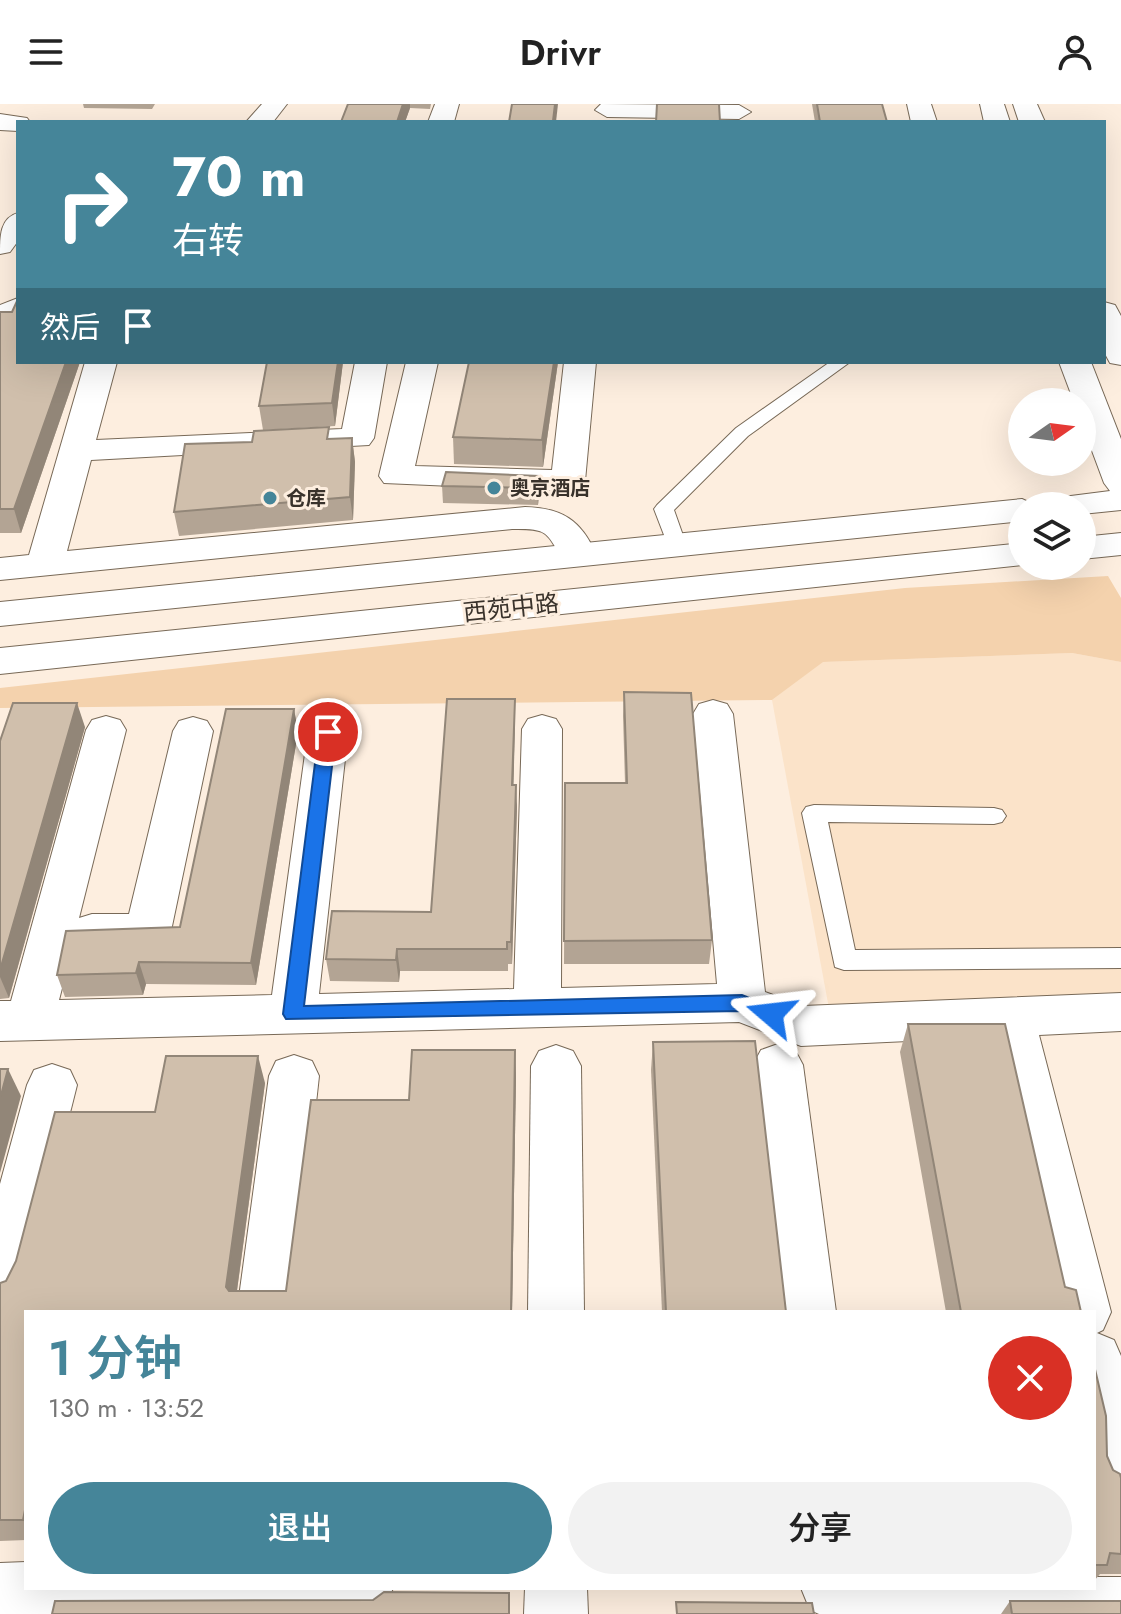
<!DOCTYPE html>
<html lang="zh">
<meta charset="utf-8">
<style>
body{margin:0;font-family:Jost,"Noto Sans SC",sans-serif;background:#f2f2f2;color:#222;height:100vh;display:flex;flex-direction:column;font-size:30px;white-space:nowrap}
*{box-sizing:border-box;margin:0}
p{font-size:26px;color:#767676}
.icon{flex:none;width:44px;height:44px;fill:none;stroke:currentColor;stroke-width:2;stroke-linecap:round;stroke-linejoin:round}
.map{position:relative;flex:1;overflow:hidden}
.panel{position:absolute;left:24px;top:1206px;width:1072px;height:280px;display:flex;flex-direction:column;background:#fff;border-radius:0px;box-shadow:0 8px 32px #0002}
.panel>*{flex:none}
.top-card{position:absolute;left:16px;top:16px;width:1090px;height:244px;border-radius:0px;box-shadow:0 8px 32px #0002;background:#458599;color:#fff;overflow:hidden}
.needle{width:52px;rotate:76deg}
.buttons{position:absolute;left:1008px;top:284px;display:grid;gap:16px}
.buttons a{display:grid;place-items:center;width:88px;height:88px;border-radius:50%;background:#fff;box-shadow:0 8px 32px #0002;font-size:40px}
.pin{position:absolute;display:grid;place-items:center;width:68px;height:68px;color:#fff;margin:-34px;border:4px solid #fff;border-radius:50%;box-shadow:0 2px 8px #0007}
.me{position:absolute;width:88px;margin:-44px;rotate:287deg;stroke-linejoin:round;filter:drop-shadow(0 0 6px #0008)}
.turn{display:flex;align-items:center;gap:28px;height:168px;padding:0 24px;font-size:36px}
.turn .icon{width:104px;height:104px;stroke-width:2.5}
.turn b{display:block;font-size:56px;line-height:68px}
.then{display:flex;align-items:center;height:76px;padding:0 24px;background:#0003;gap:16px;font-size:30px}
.round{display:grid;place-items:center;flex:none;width:84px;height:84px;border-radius:42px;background:#f2f2f2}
.overview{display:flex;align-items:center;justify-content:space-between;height:136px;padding:0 24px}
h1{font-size:48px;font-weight:600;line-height:60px;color:#458599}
.cta{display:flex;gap:16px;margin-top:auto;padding:16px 24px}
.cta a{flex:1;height:92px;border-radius:48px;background:#458599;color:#fff;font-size:32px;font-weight:600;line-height:92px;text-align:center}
.cta a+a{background:#f2f2f2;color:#222}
header{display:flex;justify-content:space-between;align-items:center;height:104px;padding:0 24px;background:#fff;font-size:36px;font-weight:600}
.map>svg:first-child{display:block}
.built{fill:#fbe3c9}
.green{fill:#f4d2ad}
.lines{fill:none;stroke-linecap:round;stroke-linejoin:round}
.lane-casing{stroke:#786957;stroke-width:2}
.street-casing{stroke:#786957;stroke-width:2}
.primary-casing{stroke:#786957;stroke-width:2}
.lane{fill:#fff;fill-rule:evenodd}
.street{fill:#fff;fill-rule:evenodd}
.primary{fill:#fff;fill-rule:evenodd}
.wall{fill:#b3a494}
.shaded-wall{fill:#928678}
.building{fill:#d0bfac;stroke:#928678;stroke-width:2}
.route{fill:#1a73e8;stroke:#114b97;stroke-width:2}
.poi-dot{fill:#458599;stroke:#fdeedf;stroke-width:3}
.labels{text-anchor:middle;stroke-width:6;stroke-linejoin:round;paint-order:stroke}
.far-poi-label{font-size:20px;font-weight:bold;fill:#39322b;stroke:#fdeedf;text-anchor:start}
.street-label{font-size:24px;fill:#39322b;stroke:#fdeedf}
</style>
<header><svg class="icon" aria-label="menu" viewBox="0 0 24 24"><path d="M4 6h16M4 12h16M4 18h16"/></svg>Drivr<svg class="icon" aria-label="person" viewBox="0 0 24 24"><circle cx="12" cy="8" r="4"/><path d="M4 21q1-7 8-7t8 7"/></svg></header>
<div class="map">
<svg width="1121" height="1510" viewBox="0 0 1121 1510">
<rect width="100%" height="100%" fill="#fdeedf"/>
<polygon class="built" points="1072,549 1121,558 1121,896 830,910 772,596 822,558"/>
<polygon class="green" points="1108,472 1121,494 1121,558 1072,549 823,558 772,596 0,604 0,584 905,484"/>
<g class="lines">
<defs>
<g id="lane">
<polygon points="830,258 850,258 748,332 674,406 686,440 683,444 669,444 654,405 657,401 736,324"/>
<polygon points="814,701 994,704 1002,706 1006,712 1002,718 994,720 828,718 855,846 1121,844 1121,864 844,866 835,863 802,709 806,703"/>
</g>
<g id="street">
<polygon points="262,0 287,0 273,18 246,18"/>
<polygon points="435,0 459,0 454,18 428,18"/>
<polygon points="601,0 739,1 751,8 739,15 607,13 595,6"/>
<polygon points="907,0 931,0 937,18 911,18"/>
<polygon points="0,10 27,14 30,18 18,18 18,27 0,26"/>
<path d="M18,109V137L10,148L0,150C0,132 0,114 18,109Z"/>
<polygon points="18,194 18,215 0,222 0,201"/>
<path d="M85,258H117L96,336L342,325L355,258H387L374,334L369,341L91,356L67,447L525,403C562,404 581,416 596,450L591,458L578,461L565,458C545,429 551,424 512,425L0,476V454L29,451Z"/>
<polygon points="406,258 438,258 415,362 552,366 564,258 596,258 585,377 580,384 568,387 384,379 379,372"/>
<path d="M713,596L727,600L733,610L765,888L803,902L1121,889V927L1039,931L1111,1208L1103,1226L1097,1229L1114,1236L1121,1252V1396L1100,1387L1094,1373V1208H1055L994,933L801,942L739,918L0,937V897H11L86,626L92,616L106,612L120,616L126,626L79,814L92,810H129L173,627L179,617L193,613L207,617L213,627L171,827L164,840C142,847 91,855 74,837L59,896L272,891L308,628L314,618L328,614L342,618L348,628L319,890L514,885L522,625L528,615L542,611L556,615L562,625L561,884L717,880L693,610L699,600Z"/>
<polygon points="778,940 795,946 803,961 836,1208 780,1208 753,961 761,946"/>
<polygon points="556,941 573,947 581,962 584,1208 528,1208 531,962 539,947"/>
<polygon points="294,951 312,957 319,972 293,1208 237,1208 269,972 276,957"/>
<polygon points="52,960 70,966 77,981 27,1180 19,1198 0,1205 0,1080 27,981 34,966"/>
<polygon points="26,1458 26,1484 393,1484 384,1506 375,1510 0,1510 0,1459"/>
<polygon points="1094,1473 1121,1473 1121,1510 819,1510 810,1506 801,1484 1094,1484"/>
<polygon points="525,1484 587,1484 588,1510 524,1510"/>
</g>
<g id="primary">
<polygon points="980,0 1004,0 1010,18 984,18"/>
<polygon points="1013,0 1037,0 1045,18 1019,18"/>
<polygon points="1104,198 1115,201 1121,212 1121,261 1110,259 1104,248"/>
<polygon points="1059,258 1091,258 1121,335 1121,406 1082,410 1082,402 1042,402 1047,395 1110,387 1104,379 1082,320 1082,298 1074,298"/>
<polygon points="1022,395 1037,402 1022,402 1022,417 0,522 0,498"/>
<polygon points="1121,429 1121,451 1082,455 1082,433"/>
<polygon points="1022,439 1022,461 0,570 0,544"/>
</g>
</defs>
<use href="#lane" class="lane-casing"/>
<use href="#street" class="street-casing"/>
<use href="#primary" class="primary-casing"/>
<use href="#lane" class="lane"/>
<use href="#street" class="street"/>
<use href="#primary" class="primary"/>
</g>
<g class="wall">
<polygon points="83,0 155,0 152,5 84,4"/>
<polygon points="348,0 431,0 430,5 410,4 405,18 341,18"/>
<polygon points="812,0 882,0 887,18 815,18"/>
<polygon points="0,208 12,208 18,258 80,258 21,429 0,429"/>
<polygon points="267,258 343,258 335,322 263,326 259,302"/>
<polygon points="558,258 543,363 454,360 453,333"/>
<polygon points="352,334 355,358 353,416 179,432 174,408 331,335"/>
<polygon points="539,372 539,389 538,401 443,399 442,382"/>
<polygon points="624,588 712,836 709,860 564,860 565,679 625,679 623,612"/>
<polygon points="515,595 513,681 517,703 512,860 508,860 508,867 400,867 399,878 330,877 326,855 431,808"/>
<polygon points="294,605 298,628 256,881 146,880 143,891 65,893 57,871 180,823"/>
<polygon points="85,623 9,894 0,895 0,637"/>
<polygon points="908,920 1065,1183 1081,1208 946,1208 900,948"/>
<polygon points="653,938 786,1208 662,1208 651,966"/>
<polygon points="515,946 516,973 512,1208 26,1208 26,1436 0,1437 0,1179 6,1177 155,1008 265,979 237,1187 286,1187 409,996"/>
<polygon points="1094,1261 1107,1352 1113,1366 1121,1374 1121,1470 1100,1470 1094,1477"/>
<polygon points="1010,1497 1121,1510 1001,1510"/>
</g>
<g class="shaded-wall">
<polygon points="403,0 410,0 410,4 405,18 397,18"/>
<polygon points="555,0 558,0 556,18 553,18"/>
<polygon points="66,258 80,258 21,429 14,405"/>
<polygon points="338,258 343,258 335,322 332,299"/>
<polygon points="554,258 558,258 543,363 542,336"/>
<polygon points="352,334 355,358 353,416 350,393"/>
<polygon points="539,372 539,389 538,401 537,384"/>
<polygon points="515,595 515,618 513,704 512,681"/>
<polygon points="77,599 85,623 9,894 0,873 0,866"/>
<polygon points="294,605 298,628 256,881 251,859"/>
<polygon points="516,681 517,703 512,860 511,838"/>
<polygon points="397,845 400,867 399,878 396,856"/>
<polygon points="139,858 146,880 143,891 136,869"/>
<polygon points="515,946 516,973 512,1208 511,1208"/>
<polygon points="258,952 265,979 234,1208 226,1183"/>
<polygon points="8,965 21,992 0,1069 0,995"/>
<polygon points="25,1406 26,1408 26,1420 23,1416"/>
</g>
<g class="building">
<polygon points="348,0 403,0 397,18 341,18"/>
<polygon points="512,0 555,0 553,17 566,17 566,18 509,18"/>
<polygon points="657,0 719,0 720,18 656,18"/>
<polygon points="817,0 882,0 887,18 820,18"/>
<polygon points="18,195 18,258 66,258 14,405 0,405 0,208 12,208"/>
<polygon points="267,258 338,258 332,299 259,302"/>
<polygon points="469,258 554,258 542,336 453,333"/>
<polygon points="329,323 327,335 352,334 350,393 174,408 185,340 252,338 254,327"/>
<polygon points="446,368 539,372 537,384 442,382"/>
<polygon points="624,588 691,589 712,836 564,837 565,679 627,679"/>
<polygon points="447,595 515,595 512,681 516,681 511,838 507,838 507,845 397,845 396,856 326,855 332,807 431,808"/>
<polygon points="13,599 77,599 0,866 0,637"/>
<polygon points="226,605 294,605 251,859 139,858 136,869 57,871 66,827 180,823"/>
<polygon points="908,920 1005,920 1065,1183 1076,1186 1081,1208 961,1208"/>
<polygon points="755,937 786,1208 666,1208 653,938"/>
<polygon points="412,946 515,946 511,1208 26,1208 26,1406 25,1406 23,1416 0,1416 0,1179 6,1177 16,1157 55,1008 155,1008 166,952 258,952 226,1183 229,1187 286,1187 311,996 409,996"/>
<polygon points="0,965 8,965 0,995"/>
<polygon points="1094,1261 1106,1312 1107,1352 1113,1366 1120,1370 1121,1374 1121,1450 1110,1449 1107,1461 1094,1461"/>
<polygon points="384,1488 509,1489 509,1510 52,1510 55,1497 373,1496"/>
<polygon points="1010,1497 1121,1497 1121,1510 1012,1510"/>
<polygon points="676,1498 812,1499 814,1510 677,1510"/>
</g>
<polygon class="route" points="328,622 336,628 304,902 742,891 778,905 781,910 778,916 771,918 741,907 286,915 283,910 319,628"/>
<g class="poi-dot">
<circle cx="494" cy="384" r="8"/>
<circle cx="270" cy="394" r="8"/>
</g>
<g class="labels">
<g class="far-poi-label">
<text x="510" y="391">奥京酒店</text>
<text x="286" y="401">仓库</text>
</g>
<g class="street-label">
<text transform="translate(511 504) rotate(-6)" y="8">西苑中路</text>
</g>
</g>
</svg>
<div class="buttons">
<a><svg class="needle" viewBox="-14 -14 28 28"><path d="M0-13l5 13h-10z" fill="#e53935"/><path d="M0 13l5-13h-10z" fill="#767676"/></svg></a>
<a><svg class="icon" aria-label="layers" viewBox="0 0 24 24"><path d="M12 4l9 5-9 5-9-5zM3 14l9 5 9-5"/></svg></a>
</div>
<div class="pin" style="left:328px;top:628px;background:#d93025"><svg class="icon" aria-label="arrive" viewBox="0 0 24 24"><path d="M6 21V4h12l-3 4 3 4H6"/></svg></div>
<svg class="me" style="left:771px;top:910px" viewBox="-20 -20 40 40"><path d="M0-17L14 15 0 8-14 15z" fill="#1a73e8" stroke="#fff" stroke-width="4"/></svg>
<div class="top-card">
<div class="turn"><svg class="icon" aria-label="right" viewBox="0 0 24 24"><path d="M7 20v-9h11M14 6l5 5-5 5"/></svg><div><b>70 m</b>右转</div></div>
<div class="then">然后<svg class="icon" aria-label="arrive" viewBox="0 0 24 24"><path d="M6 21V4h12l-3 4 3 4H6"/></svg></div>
</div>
<section class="panel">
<div class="overview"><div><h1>1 分钟</h1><p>130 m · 13:52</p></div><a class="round" style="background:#d93025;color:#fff"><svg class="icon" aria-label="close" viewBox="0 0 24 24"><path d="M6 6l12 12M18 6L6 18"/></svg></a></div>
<div class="cta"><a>退出</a><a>分享</a></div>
</section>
</div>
